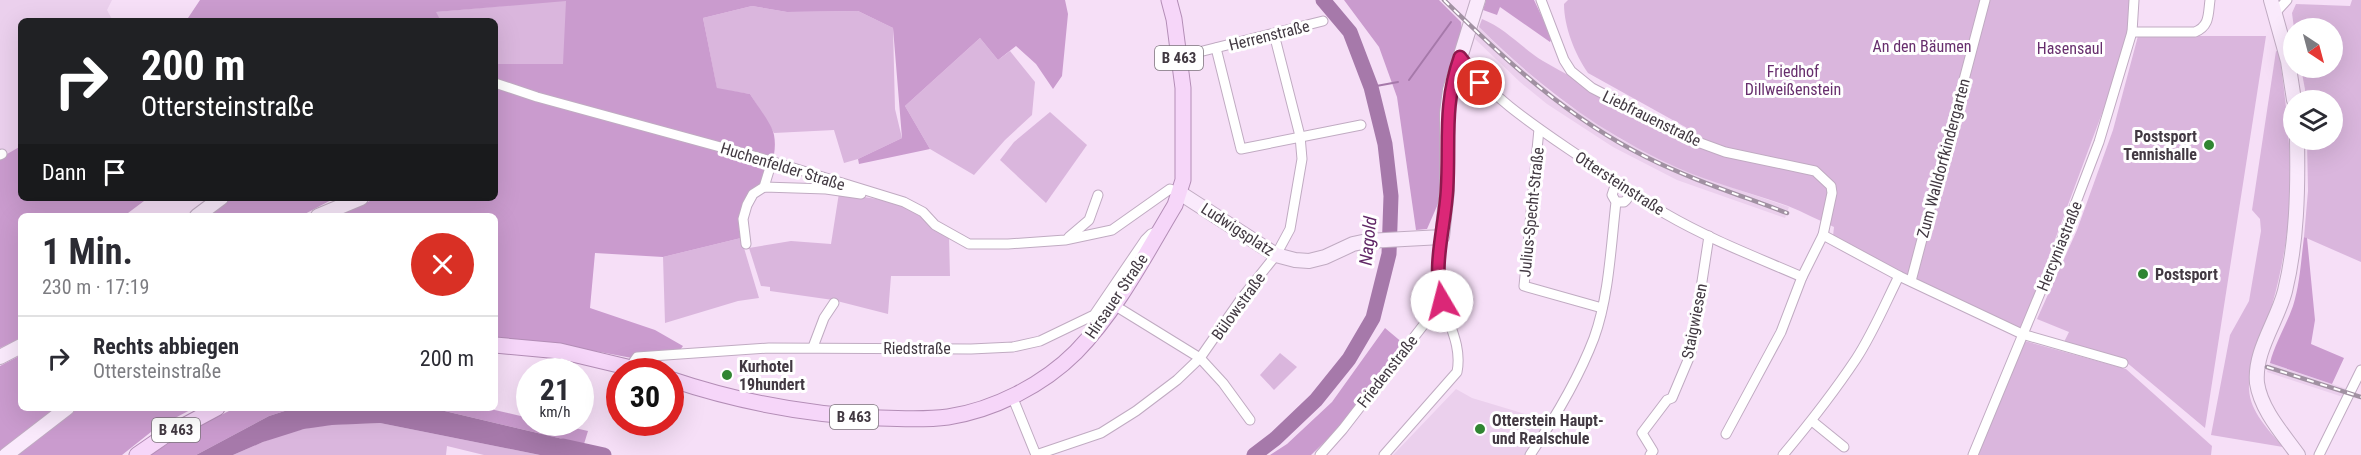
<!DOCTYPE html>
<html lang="de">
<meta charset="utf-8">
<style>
body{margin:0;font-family:"Roboto Condensed",sans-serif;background:#f7f7f7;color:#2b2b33;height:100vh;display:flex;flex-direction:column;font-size:22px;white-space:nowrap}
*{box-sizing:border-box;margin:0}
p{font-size:20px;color:#7c7c81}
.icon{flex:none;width:33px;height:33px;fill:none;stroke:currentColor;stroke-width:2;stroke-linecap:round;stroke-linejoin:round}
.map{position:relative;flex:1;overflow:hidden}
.details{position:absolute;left:18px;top:213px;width:480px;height:198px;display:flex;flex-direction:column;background:#fff;border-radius:9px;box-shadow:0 6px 24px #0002}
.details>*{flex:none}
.top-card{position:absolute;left:18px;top:18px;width:480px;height:183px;border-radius:9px;box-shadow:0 6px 24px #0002;background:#202124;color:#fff;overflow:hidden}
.needle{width:39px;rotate:144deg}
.fabs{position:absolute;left:2283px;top:18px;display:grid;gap:12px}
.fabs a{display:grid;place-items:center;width:60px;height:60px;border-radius:50%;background:#fff;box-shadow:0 6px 24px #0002;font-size:30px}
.speed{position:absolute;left:516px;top:358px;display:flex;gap:12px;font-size:30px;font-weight:700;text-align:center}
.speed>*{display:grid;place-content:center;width:78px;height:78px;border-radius:50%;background:#fff;box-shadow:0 6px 24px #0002;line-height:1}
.speed small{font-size:15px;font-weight:400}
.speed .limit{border:9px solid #d22;background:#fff;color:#111}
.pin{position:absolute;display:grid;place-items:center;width:51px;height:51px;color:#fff;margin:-26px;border:3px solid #fff;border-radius:50%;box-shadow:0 2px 6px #0007}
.me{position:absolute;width:66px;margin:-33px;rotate:352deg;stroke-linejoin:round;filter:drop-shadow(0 0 4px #0008)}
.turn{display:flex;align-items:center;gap:21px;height:126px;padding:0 24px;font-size:27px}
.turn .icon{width:78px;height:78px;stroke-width:2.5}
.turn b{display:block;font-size:42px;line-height:51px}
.then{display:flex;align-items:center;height:57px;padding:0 24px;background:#0003;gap:12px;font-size:22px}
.round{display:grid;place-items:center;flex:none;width:63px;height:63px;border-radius:32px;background:#f7f7f7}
.overview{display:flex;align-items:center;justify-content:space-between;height:102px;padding:0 24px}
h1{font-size:36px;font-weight:700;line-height:45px}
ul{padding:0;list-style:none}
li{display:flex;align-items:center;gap:18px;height:84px;padding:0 24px;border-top:2px solid #e1e1e2}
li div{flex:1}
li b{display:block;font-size:22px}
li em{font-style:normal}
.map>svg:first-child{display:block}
.built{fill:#ebd0ed}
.green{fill:#dab6dd}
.forest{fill:#ca9bce}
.water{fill:#a679aa}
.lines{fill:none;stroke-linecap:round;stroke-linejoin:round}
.stream{stroke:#a679aa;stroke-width:2}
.river{stroke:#a679aa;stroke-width:15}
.street-casing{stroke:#c0abc2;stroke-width:11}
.secondary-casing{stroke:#c0abc2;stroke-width:16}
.primary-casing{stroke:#b38db6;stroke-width:17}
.street{stroke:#fff;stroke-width:9}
.secondary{stroke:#faeafc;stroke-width:14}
.primary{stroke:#f6d6f9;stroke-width:15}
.rail-casing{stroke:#a191a2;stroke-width:4.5}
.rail{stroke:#fff;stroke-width:2;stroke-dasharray:7;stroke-linecap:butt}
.route-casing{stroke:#8e194d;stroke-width:15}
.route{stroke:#db2777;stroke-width:10}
.poi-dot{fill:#308532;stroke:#fff;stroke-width:2}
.labels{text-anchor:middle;stroke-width:6;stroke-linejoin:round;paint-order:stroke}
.shield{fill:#fff;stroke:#7b747b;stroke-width:1.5}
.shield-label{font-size:15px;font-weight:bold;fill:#423942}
.street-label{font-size:16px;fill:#423942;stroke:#fff}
.park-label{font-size:16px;fill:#672e6d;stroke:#fff}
.poi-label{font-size:16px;font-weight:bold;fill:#423942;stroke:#fff;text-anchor:start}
.water-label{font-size:18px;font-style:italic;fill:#602766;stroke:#fff}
</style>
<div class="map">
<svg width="2361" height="455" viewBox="0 0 2361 455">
<rect width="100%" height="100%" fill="#f6dff7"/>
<g class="built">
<polygon points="0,0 112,0 107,10 113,21 21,21 21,146 0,158"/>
<polygon points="1479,27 1505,53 1555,96 1620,139 1682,170 1789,207 1785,218 1677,180 1613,147 1547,104 1520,82 1475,39"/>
<polygon points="2270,363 2347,389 2343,397 2267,372"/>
<polygon points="1456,389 1472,398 1549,421 1526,455 1393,455"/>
</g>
<g class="green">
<polygon points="567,0 564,64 495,64 495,21 441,21 435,12"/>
<path d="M1568,0H1984L1908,277L1833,236L1834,227C1818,220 1803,212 1788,206C1752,193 1715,184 1680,169C1603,135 1538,86 1479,27L1482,19C1505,28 1522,48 1543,61C1586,86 1632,106 1676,129L1687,128L1588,73C1575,54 1564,27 1564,4Z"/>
<polygon points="1986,0 2130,0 2130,32 2104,108 2021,331 1913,278"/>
<polygon points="2352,0 2361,0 2361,262 2304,237 2308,191 2307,140 2332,140 2332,100 2307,100 2301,68 2332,68 2332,28 2294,28 2292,13 2296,4 2350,6"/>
<polygon points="752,6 787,12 858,11 893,28 895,109 902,138 858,159 844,163 834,130 774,133 750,94 717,89 703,18"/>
<polygon points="2138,36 2266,36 2205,428 2125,361 2064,342 2069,332 2037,319 2077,230 2113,130"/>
<polygon points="980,38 998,60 1010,51 1035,82 1032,115 1005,140 974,175 930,149 905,106"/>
<path d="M2276,51L2279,52C2288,114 2296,189 2284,252C2281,270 2277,288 2272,305C2263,332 2248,360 2249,389C2250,412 2269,430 2283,447L2211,435L2230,335L2249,301L2261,231L2260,219L2252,210Z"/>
<polygon points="1050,112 1087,145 1046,203 1000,160 1014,142"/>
<polygon points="839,193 889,201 910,209 949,237 950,276 891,276 888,314 833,300 770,291 770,287 761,286 749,248 791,241 831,244"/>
<polygon points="741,238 759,298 738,301 665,323 663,257"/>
<polygon points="2025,341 2126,369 2212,446 2211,455 1976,455"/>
<polygon points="1280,353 1297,367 1274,390 1260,375"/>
<path d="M380,423L540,455H484L447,446L446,455H233C256,445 279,434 304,429C329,423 355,424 380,423Z"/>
</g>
<g class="forest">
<path d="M200,0H1065L1068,14L1062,76L1053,89L1036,64L1016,46L998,60L980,38L905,106L930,149L859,164L858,159L902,138L893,28L858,11L787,12L752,6L703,18L717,88L750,94C756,104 772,124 774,135C778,156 768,181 751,193L741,238L663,257L595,253L590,308L655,330L683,346L680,350L632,358L600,352L495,337V216H334L377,198H495V64H563L566,1L436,12L441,21H186Z"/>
<polygon points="1344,0 1439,0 1461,22 1463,37 1441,197 1427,229 1416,230 1397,97 1379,47"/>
<polygon points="1486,0 1534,0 1552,38 1550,42 1500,7 1497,15 1483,10"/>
<polygon points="21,146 21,198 148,198 124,216 21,216 21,338 0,348 0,158"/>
<polygon points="231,198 335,198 301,216 209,216"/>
<path d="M2304,237L2307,238L2315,320L2311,344L2344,358L2332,384L2270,363C2275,343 2286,326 2293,306C2300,284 2301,260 2304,237Z"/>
<polygon points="1385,328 1404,344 1337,430 1311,455 1270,455 1287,444 1332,402"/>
<polygon points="21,355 21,408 55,408 0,451 0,366"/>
<polygon points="75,408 194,408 156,428 122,455 15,455"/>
<polygon points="235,408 294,408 269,416 196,455 149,455 191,430"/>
<polygon points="432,408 486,408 529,418 530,423 553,423 588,431 584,444"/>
</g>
<polygon class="water" points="294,408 432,408 584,444 581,455 540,455 380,423 332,425 304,429 263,442 233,455 196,455 269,416"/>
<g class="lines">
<g class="stream">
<polyline points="1409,80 1451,22"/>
<polyline points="1371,87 1398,82"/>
</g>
<g class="river">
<polyline points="563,446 604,455"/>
<polyline points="1254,455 1275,439 1316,400 1349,359 1373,318 1389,254 1391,196 1385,144 1371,87 1350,32 1323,0"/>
</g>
<defs>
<g id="street">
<polyline points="2276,12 2287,0"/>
<path d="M2132,32H2195C2210,26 2208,14 2210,0"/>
<polyline points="1216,48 1241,149 1361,125"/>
<polyline points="1179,57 1323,21"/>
<path d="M1460,57C1488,94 1529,122 1567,148C1600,170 1632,194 1666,214C1709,239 1756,257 1802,277L1823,235L1832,193L1831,186L1815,171L1725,152L1695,141L1592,88L1571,71L1564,60L1541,0"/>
<polyline points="495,83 537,97 764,159 904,202 923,212 935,225 969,244 1008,244 1065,240 1112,230 1170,189 1180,193"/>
<polyline points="1539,129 1524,286 1602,308"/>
<polyline points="0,155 2,154"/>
<polyline points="764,187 772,161"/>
<polyline points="1823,235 1899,276 2022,334 2123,363"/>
<polyline points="1069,237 1089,220 1098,195"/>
<polyline points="746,244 743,219 747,205 753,194 764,187 826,189 861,194"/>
<polyline points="1911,281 1985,0"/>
<polyline points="1114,305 1200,358 1223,383 1250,420"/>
<polyline points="813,347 824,318 834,303"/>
<polyline points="630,367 637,357 769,348 971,349 1013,347 1040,341 1094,315 1145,240 1151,234 1158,231"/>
<polyline points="1012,396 1036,455 1101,433 1136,411 1177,380 1200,358 1241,299 1276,255 1290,229 1302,159 1300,136 1274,34"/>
<polyline points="1812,421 1844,447"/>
<polyline points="1726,434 1781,332 1802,277"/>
<polyline points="1320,455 1343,429 1442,301"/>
<path d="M1384,455L1457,372C1463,342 1444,318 1439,289C1436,272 1439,254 1442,237"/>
<path d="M1530,455C1555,418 1578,380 1594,338C1609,297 1611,245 1616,202L1612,195L1614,189L1618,187L1625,188C1629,194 1630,197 1624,202H1616"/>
<polyline points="1650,455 1653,451 1642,433 1667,400 1672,398 1691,353 1709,236"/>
<path d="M1783,455C1809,424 1834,392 1856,359C1873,333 1885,304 1899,276"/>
<polyline points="1973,455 2057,252 2099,142 2132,32 2134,0"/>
<polyline points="2319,455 2361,370"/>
</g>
<g id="secondary">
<polyline points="2271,0 2288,61 2294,100"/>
<path d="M2297,140C2298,190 2297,242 2285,291C2277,322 2254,351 2257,383C2261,410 2283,434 2298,455"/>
<polyline points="1180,193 1276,255 1295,260 1309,261 1325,257 1353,244 1367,241 1442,237 1447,190 1447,113 1450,90 1478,0"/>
<polyline points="197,216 221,198"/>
<polyline points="318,216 361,198"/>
<polyline points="0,357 21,346"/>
<polyline points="6,455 67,408"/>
</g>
<g id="primary">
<polyline points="495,345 560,351 648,372"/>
<path d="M670,379C738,402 809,415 880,418C903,419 926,420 948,417C994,410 1043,385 1076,352C1117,310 1145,255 1175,205L1183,180V88L1174,19L1169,0"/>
<polyline points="137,455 163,437 217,408"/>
</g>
</defs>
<use href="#street" class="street-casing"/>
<use href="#secondary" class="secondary-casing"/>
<use href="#primary" class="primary-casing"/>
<use href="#street" class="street"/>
<use href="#secondary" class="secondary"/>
<use href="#primary" class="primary"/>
<defs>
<g id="rail">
<path d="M1444,0C1506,61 1568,118 1646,157C1692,180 1740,195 1787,213"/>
<polyline points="2267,367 2361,397"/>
</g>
</defs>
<use href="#rail" class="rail-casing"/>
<use href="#rail" class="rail"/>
</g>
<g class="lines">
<defs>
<path id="route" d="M1442,301C1432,265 1445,227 1447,190C1450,141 1443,106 1460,57L1480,83"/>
</defs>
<use href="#route" class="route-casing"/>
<use href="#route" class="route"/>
</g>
<g class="poi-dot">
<circle cx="2209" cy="145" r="6"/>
<circle cx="2143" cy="274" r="6"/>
<circle cx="727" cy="375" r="6"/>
<circle cx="1480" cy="429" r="6"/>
</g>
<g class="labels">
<g class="shield">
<rect x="1155" y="46" width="48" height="24" rx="4.5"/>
<rect x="830" y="405" width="48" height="24" rx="4.5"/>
<rect x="152" y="418" width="48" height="24" rx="4.5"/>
</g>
<g class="shield-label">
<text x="1179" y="63">B 463</text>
<text x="854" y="422">B 463</text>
<text x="176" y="435">B 463</text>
</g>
<g class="street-label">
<text transform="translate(1269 35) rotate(-14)" y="6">Herrenstraße</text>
<text transform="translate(1652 118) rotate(26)" y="6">Liebfrauenstraße</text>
<text transform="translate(1943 158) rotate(-75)" y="6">Zum Walldorfkindergarten</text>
<text transform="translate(783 166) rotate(17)" y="6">Huchenfelder Straße</text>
<text transform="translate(1620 183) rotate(33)" y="6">Ottersteinstraße</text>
<text transform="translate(1531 212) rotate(-84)" y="6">Julius-Specht-Straße</text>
<text transform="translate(1238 229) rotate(33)" y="6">Ludwigsplatz</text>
<text transform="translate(2059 246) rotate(-68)" y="6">Hercyniastraße</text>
<text transform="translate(1116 296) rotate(-56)" y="6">Hirsauer Straße</text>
<text transform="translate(1238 306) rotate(-54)" y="6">Bülowstraße</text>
<text transform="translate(1694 321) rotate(-79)" y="6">Staigwiesen</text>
<text x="917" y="354">Riedstraße</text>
<text transform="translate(1387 371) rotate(-52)" y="6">Friedenstraße</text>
</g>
<g class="park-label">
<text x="1922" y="52">An den Bäumen</text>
<text x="2070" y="54">Hasensaul</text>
<text x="1793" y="77">Friedhof<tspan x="1793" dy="18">Dillweißenstein</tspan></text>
</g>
<g class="poi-label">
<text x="2197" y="142" text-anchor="end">Postsport<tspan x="2197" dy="18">Tennishalle</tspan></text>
<text x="2155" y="280">Postsport</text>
<text x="739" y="372">Kurhotel<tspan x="739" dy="18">19hundert</tspan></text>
<text x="1492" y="426">Otterstein Haupt-<tspan x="1492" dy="18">und Realschule</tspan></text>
</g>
<g class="water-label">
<text transform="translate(1368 241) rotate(-84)" y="6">Nagold</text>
</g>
</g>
</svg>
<div class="fabs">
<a><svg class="needle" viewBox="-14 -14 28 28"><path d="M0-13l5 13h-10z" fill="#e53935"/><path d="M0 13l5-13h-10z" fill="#7c7c81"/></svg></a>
<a><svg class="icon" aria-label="layers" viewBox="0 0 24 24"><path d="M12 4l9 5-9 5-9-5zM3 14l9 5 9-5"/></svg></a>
</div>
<div class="speed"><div>21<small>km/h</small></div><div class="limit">30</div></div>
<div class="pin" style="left:1480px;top:83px;background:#d93025"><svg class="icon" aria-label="arrive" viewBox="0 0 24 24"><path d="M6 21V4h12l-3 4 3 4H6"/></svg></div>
<svg class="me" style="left:1442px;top:301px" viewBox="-20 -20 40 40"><circle r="19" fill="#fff"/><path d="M0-13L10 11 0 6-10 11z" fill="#db2777"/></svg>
<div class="top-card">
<div class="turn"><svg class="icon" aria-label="right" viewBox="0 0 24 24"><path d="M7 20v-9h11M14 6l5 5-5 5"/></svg><div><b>200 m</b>Ottersteinstraße</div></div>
<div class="then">Dann<svg class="icon" aria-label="arrive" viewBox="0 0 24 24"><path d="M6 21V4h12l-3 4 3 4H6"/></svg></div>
</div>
<section class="details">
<div class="overview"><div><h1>1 Min.</h1><p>230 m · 17:19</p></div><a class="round" style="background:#d93025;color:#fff"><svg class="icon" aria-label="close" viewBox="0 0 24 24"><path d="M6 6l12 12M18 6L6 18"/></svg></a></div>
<ul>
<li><svg class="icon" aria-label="right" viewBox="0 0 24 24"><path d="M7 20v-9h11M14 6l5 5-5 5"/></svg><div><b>Rechts abbiegen</b><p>Ottersteinstraße</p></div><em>200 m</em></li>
</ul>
</section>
</div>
